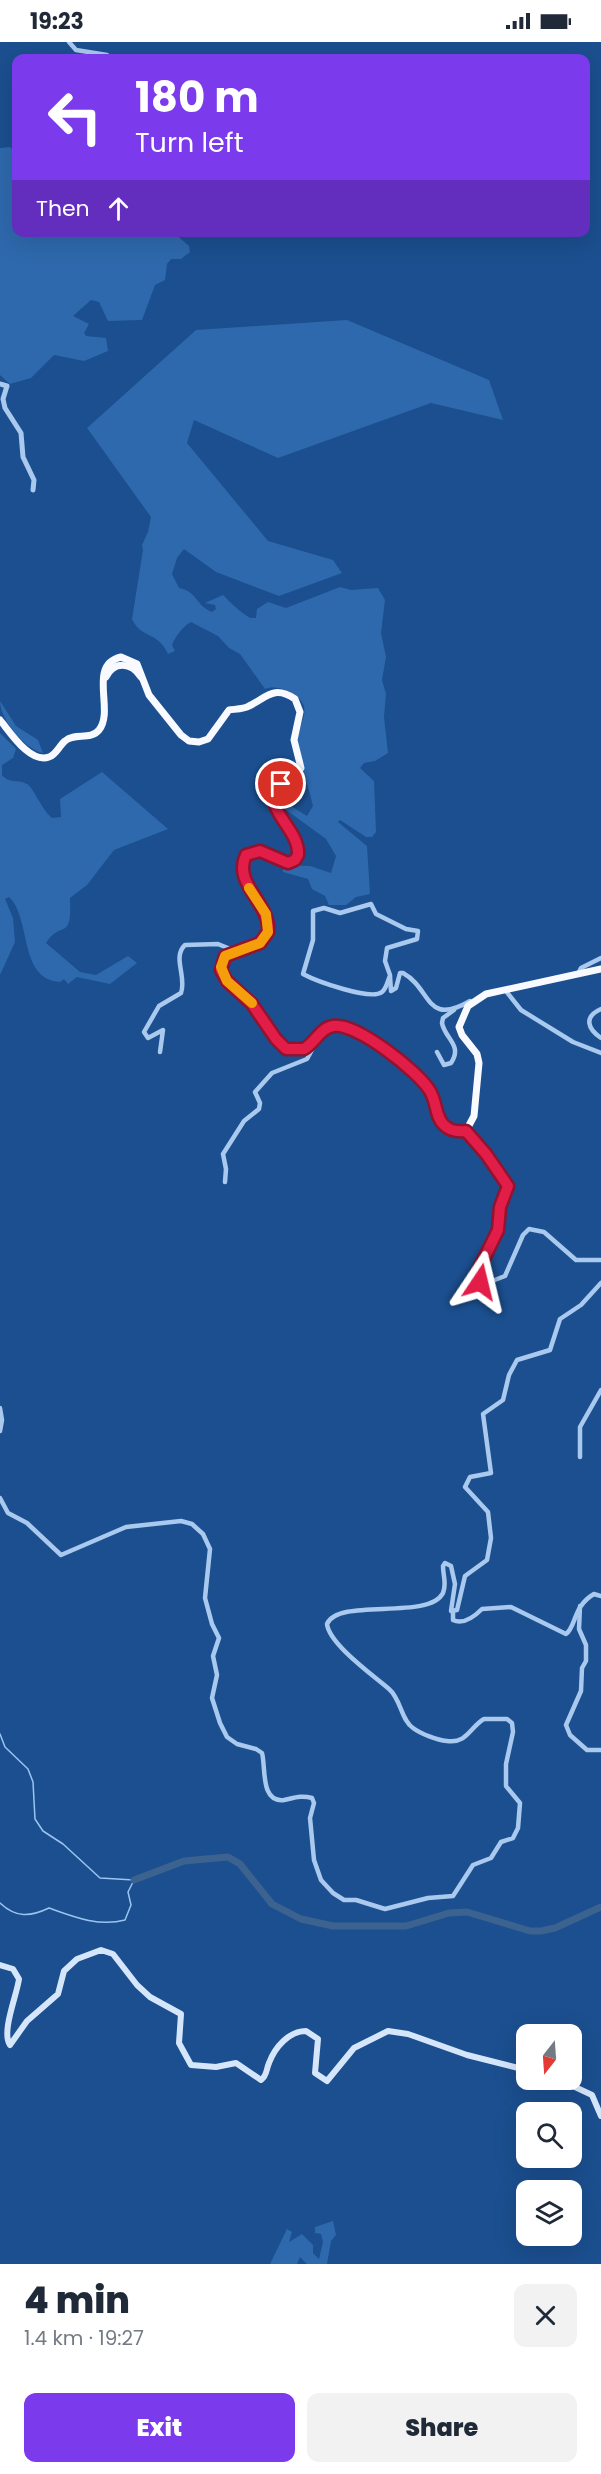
<!DOCTYPE html>
<meta charset="utf-8">
<style>
body{margin:0;font-family:Poppins,sans-serif;background:#f2f2f3;color:#1f2937;height:100vh;display:flex;flex-direction:column;font-size:22px;white-space:nowrap}
*{box-sizing:border-box;margin:0}
p{font-size:20px;color:#747a83}
.icon{flex:none;width:33px;height:33px;fill:none;stroke:currentColor;stroke-width:2;stroke-linecap:round;stroke-linejoin:round}
.map{position:relative;height:2222px;overflow:hidden}
.sheet{display:flex;flex-direction:column;background:#fff;flex:1}
.sheet>*{flex:none}
.guide{position:absolute;left:12px;top:12px;width:578px;height:183px;border-radius:12px;box-shadow:0 6px 24px #0002;background:#7c3aed;color:#fff;overflow:hidden}
.needle{width:39px;rotate:197deg}
.buttons{position:absolute;left:516px;top:1982px;display:grid;gap:12px}
.buttons a{display:grid;place-items:center;width:66px;height:66px;border-radius:12px;background:#fff;box-shadow:0 6px 24px #0002;font-size:30px}
.pin{position:absolute;display:grid;place-items:center;width:51px;height:51px;color:#fff;margin:-26px;border:3px solid #fff;border-radius:50%;box-shadow:0 2px 6px #0007}
.me{position:absolute;width:66px;margin:-33px;rotate:10deg;stroke-linejoin:round;filter:drop-shadow(0 0 4px #0008)}
.turn{display:flex;align-items:center;gap:21px;height:126px;padding:0 24px;font-size:27px}
.turn .icon{width:78px;height:78px;stroke-width:2.5}
.turn b{display:block;font-size:42px;line-height:51px}
.then{display:flex;align-items:center;height:57px;padding:0 24px;background:#0003;gap:12px;font-size:22px}
.round{display:grid;place-items:center;flex:none;width:63px;height:63px;border-radius:12px;background:#f2f2f3}
.headline{display:flex;align-items:center;justify-content:space-between;height:102px;padding:0 24px}
h1{font-size:36px;font-weight:800;line-height:45px}
.button{display:flex;gap:12px;margin-top:auto;padding:12px 24px}
.button a{flex:1;height:69px;border-radius:12px;background:#7c3aed;color:#fff;font-size:24px;font-weight:800;line-height:69px;text-align:center}
.button a+a{background:#f2f2f3;color:#1f2937}
.status{display:flex;justify-content:space-between;align-items:center;height:42px;padding:0 30px;background:#fff;direction:ltr}
.status svg{height:16px;fill:currentColor}
.map>svg:first-child{display:block}
.green{fill:#2e69ad}
.lines{fill:none;stroke-linecap:round;stroke-linejoin:round}
.stream{stroke:#9cc4f0;stroke-width:1.5}
.river{stroke:#3c6290;stroke-width:7}
.minor{stroke:#a9c9ee;stroke-width:4.5}
.tertiary{stroke:#a9c9ee;stroke-width:5}
.secondary{stroke:#d6e6fa;stroke-width:6}
.trunk{stroke:#f8faff;stroke-width:7}
.route-casing{stroke:#92132f;stroke-width:15}
.route{stroke:#e11d48;stroke-width:10}
.slow{stroke:#f59e0b;stroke-width:10}
</style>
<div class="status"><b>19:23</b><svg viewBox="0 0 49 12"><path d="M0 12V9h3v3zM5 12V6h3v6zM10 12V3h3v9zM15 12V0h3v12zM26 1h20v11H26zM47 4h2v5h-2z"/></svg></div>
<div class="map">
<svg width="601" height="2222" viewBox="0 0 601 2222">
<rect width="100%" height="100%" fill="#1b4f8f"/>
<g class="green">
<polygon points="10,105 16,111 16,190 174,191 189,204 190,210 181,217 171,217 167,222 165,238 155,243 142,278 108,279 99,260 91,258 73,274 89,282 84,291 86,294 106,296 108,309 84,319 54,313 31,336 10,342 0,333 0,106"/>
<path d="M347,278L489,338L503,378L431,361L278,416L194,378L187,401L268,499L333,518L342,531L279,554L216,530L184,507L177,516L172,532L179,546C197,549 196,564 212,570L216,567L215,563L205,561L223,553C232,562 239,569 250,576H256L257,567L268,560L286,566L340,545L351,548L378,546L385,558L381,591L386,615L382,638L386,652L384,675L388,711L375,719L364,721L360,726L374,739L376,790L372,795H366L340,778L338,780L367,804L370,852L356,855L346,863H329L325,854L312,847L308,837L283,830V823L310,824L331,831L336,814L326,797L285,767L286,761L307,774L313,764C310,749 297,714 297,701C298,678 318,664 288,649C280,646 273,644 265,647L240,612L229,606L218,594L191,580C183,584 175,595 172,603L175,609L168,612C158,589 141,597 132,577L143,508L142,503L148,490L151,475L87,386L196,288Z"/>
<path d="M0,659L16,684L38,698L43,711C24,707 0,677 0,659Z"/>
<path d="M0,691L16,707L13,716L2,723V733C9,742 18,737 27,742C33,745 42,768 52,776L61,775L60,757L102,730L168,787L114,808L87,843L70,856C72,901 61,877 46,901L80,930L96,933L128,914L137,921L110,942L77,935L68,942L64,937L60,940C18,937 32,877 9,855L5,857L13,876L15,900L0,933Z"/>
<polygon points="333,2179 336,2193 331,2199 327,2222 307,2222 300,2215 297,2222 270,2222 287,2187 292,2190 289,2200 302,2192 313,2203 313,2211 319,2217 323,2200 321,2192 315,2191 315,2185"/>
</g>
<g class="lines">
<path class="stream" d="M0,1692L5,1705L28,1727L33,1740L35,1777L43,1789L63,1802L100,1836L134,1838L128,1850L131,1863L125,1878C99,1885 74,1875 49,1866C30,1875 16,1876 0,1861"/>
<polyline class="river" points="134,1838 184,1819 228,1815 240,1822 272,1862 301,1877 333,1884 406,1884 449,1871 467,1870 530,1889 541,1889 555,1886 601,1865"/>
<g class="minor">
<polyline points="69,0 76,8 107,13 111,16"/>
<polyline points="578,932 581,926 601,916"/>
<path d="M390,933L385,919L387,906L417,897L418,889L406,887L376,872L371,862L340,871L324,866L313,869V898L303,932C316,939 371,959 382,950C387,946 388,937 390,934"/>
<path d="M390,934L391,949L396,946L400,931H403C432,947 425,985 470,959"/>
<polyline points="506,949 521,968 573,1000 601,1011"/>
<path d="M601,967C583,975 588,987 601,996"/>
<path d="M160,1010L163,988L148,996L144,990L159,964L181,951C187,935 172,915 185,903L218,902L235,909"/>
<path d="M437,1010L444,1023L451,1021C463,1003 445,997 442,981L443,976L454,968"/>
<polyline points="466,1089 486,1112 508,1145 500,1165 498,1188 476,1233 477,1239 487,1241 505,1234 523,1193 529,1187 544,1190 576,1218 601,1218"/>
<polyline points="225,1140 226,1127 223,1112 244,1079 259,1067 260,1061 255,1050 272,1031 307,1017 319,995"/>
<polyline points="0,1366 2,1378 0,1389"/>
<polyline points="580,1415 580,1385 601,1348"/>
<path d="M0,1456L8,1471L27,1481L61,1513L126,1485L181,1479L192,1482L203,1492L210,1507L205,1556L212,1582L219,1596L213,1614L217,1633L212,1656L220,1681L227,1695L237,1702L256,1707L262,1711C266,1725 260,1761 284,1758C294,1756 301,1753 312,1756L314,1761L310,1776L314,1818L321,1838L333,1851L344,1858H356L385,1867L428,1856L453,1854L473,1823L491,1816L501,1800L513,1796L518,1786L520,1761L506,1744V1722L513,1690L512,1681L507,1677H484C470,1685 467,1702 447,1699C437,1698 421,1692 413,1686C401,1678 401,1657 389,1647C374,1634 329,1602 327,1582C338,1555 429,1579 443,1551C447,1542 443,1534 443,1524L445,1521L451,1524L455,1542L451,1569L457,1568L465,1534L487,1518L491,1496L488,1470L465,1445L470,1435L491,1431L483,1372L503,1358L509,1333L517,1318L550,1308L560,1277L581,1263L601,1241"/>
<polyline points="580,1564 579,1587 586,1603 586,1619 582,1626 581,1649 566,1683 570,1693 587,1708 601,1708"/>
<path d="M453,1570V1578C463,1583 475,1574 482,1567L511,1565L566,1592C576,1585 573,1564 594,1552L601,1554"/>
</g>
<polyline class="tertiary" points="0,342 7,344 3,357 5,366 21,391 23,415 34,438 33,448"/>
<g class="secondary">
<path d="M0,1923L13,1927L19,1937C17,1953 1,1990 10,2003L27,1979L58,1952L64,1929L77,1917L101,1908L113,1912L137,1943L150,1955L181,1972L179,2001L191,2023L216,2025L236,2021L261,2038C267,2034 266,2028 269,2021C275,2005 289,1989 306,1989L318,1997L315,2031L327,2039L354,2006L388,1989L408,1992L467,2013L526,2028"/>
<polyline points="558,2037 592,2053 601,2074"/>
</g>
<g class="trunk">
<path d="M106,635C114,619 131,620 141,635"/>
<path d="M0,678C10,690 30,722 49,715C56,713 59,704 65,699C75,690 90,699 99,688C115,668 87,623 121,615L137,622L149,653L181,693L189,699L199,700L208,697L229,668C236,667 244,667 249,664C267,655 274,643 295,657L300,670L294,698L301,726C295,741 277,738 273,753C276,775 300,790 298,813L295,818L288,821L259,809L246,813C233,842 271,861 268,890L260,901L225,914L221,928L227,939L252,962L276,997L286,1007H304C315,1001 320,986 333,984C356,980 419,1030 430,1049C437,1060 435,1075 444,1083C450,1089 458,1090 466,1089L474,1074L479,1021L477,1012L462,993L459,985L468,964L486,952L601,927"/>
</g>
</g>
<g class="lines">
<defs>
<path id="route" d="M281,742L274,748C268,771 300,789 298,813L295,818L288,821L260,809L246,813C232,842 271,861 268,890L260,901L225,914L221,928L227,939L252,962L276,997L286,1007H304C315,1001 320,986 333,984C356,980 419,1030 430,1049C437,1060 435,1075 444,1083C450,1089 458,1090 466,1089L486,1112L508,1144L500,1165L498,1188L476,1233L480,1240"/>
</defs>
<use href="#route" class="route-casing"/>
<use href="#route" class="route"/>
<polyline class="slow" points="249,846 266,872 268,890 260,901 225,914 221,925 227,939 252,961"/>
</g>
</svg>
<div class="buttons">
<a><svg class="needle" viewBox="-14 -14 28 28"><path d="M0-13l5 13h-10z" fill="#e53935"/><path d="M0 13l5-13h-10z" fill="#747a83"/></svg></a>
<a><svg class="icon" aria-label="search" viewBox="0 0 24 24"><circle cx="10" cy="10" r="6"/><path d="M15 15l6 6"/></svg></a>
<a><svg class="icon" aria-label="layers" viewBox="0 0 24 24"><path d="M12 4l9 5-9 5-9-5zM3 14l9 5 9-5"/></svg></a>
</div>
<div class="pin" style="left:281px;top:742px;background:#d93025"><svg class="icon" aria-label="arrive" viewBox="0 0 24 24"><path d="M6 21V4h12l-3 4 3 4H6"/></svg></div>
<svg class="me" style="left:480px;top:1240px" viewBox="-20 -20 40 40"><path d="M0-17L14 15 0 8-14 15z" fill="#e11d48" stroke="#fff" stroke-width="4"/></svg>
<div class="guide">
<div class="turn"><svg class="icon" aria-label="left" viewBox="0 0 24 24"><path d="M17 20v-9H6M10 6l-5 5 5 5"/></svg><div><b>180 m</b>Turn left</div></div>
<div class="then">Then<svg class="icon" aria-label="ahead" viewBox="0 0 24 24"><path d="M12 20V5M6 11l6-6 6 6"/></svg></div>
</div>
</div>
<section class="sheet">
<div class="headline"><div><h1>4 min</h1><p>1.4 km · 19:27</p></div><a class="round"><svg class="icon" aria-label="close" viewBox="0 0 24 24"><path d="M6 6l12 12M18 6L6 18"/></svg></a></div>
<div class="button"><a>Exit</a><a>Share</a></div>
</section>
